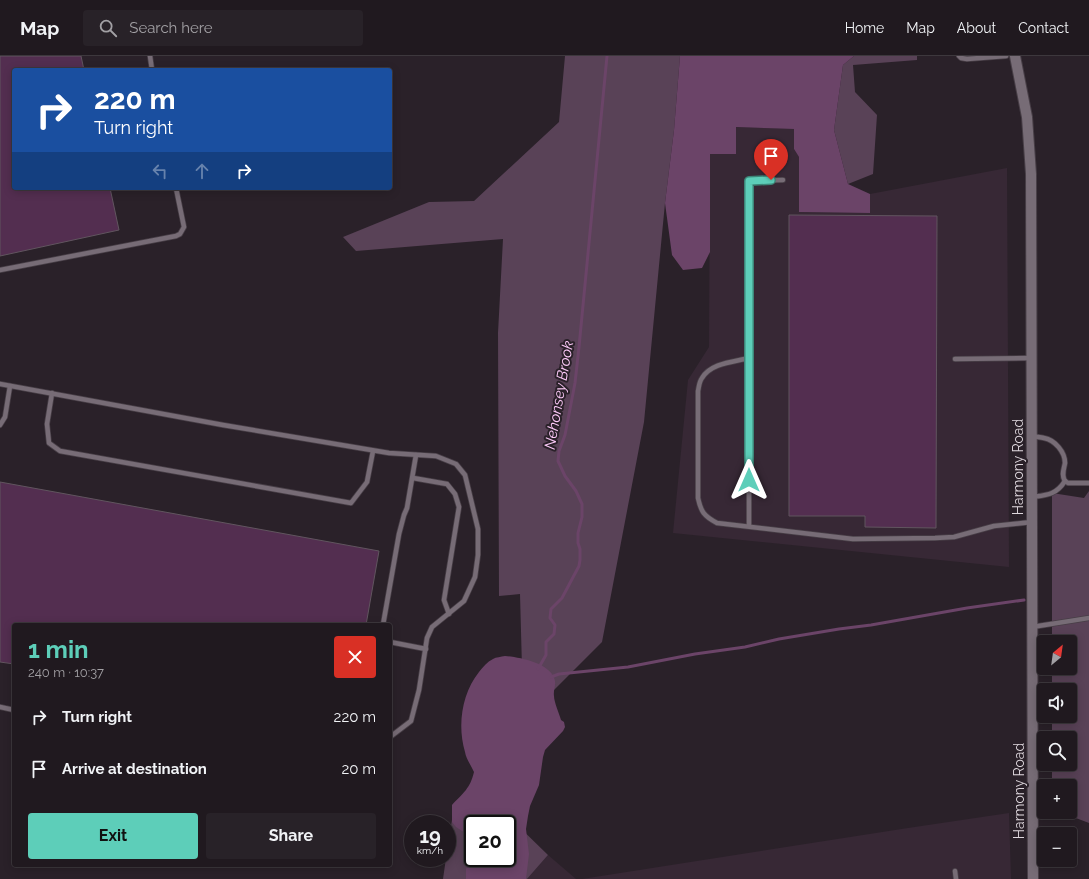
<!DOCTYPE html>
<meta charset="utf-8">
<style>
body{margin:0;font-family:Raleway,sans-serif;background:#282228;color:#f1f3f6;height:100vh;display:flex;flex-direction:column;font-size:15px;white-space:nowrap}
*{box-sizing:border-box;margin:0}
p{font-size:13px;color:#a2a0a4}
.icon{flex:none;width:22px;height:22px;fill:none;stroke:currentColor;stroke-width:2;stroke-linecap:round;stroke-linejoin:round}
.map{position:relative;flex:1;overflow:hidden}
.sheet{position:absolute;left:12px;top:567px;width:380px;height:244px;display:flex;flex-direction:column;background:#20191f;border-radius:4px;box-shadow:0 2px 10px #0003,0 0 0 1px #3d383d}
.sheet>*{flex:none}
.top-card{position:absolute;left:12px;top:12px;width:380px;height:122px;border-radius:4px;box-shadow:0 2px 10px #0003,0 0 0 1px #3d383d;background:#1a4fa0;color:#fff;overflow:hidden}
.needle{width:26px;rotate:29deg}
.fabs{position:absolute;left:1037px;top:579px;display:grid;gap:8px}
.fabs a{display:grid;place-items:center;width:40px;height:40px;border-radius:4px;background:#20191f;box-shadow:0 2px 10px #0003,0 0 0 1px #3d383d;font-size:20px}
.speed{position:absolute;left:404px;top:759px;display:flex;gap:8px;font-size:20px;font-weight:700;text-align:center}
.speed>*{display:grid;place-content:center;width:52px;height:52px;border-radius:50%;background:#20191f;box-shadow:0 2px 10px #0003,0 0 0 1px #3d383d;line-height:1}
.speed small{font-size:10px;font-weight:400}
.speed .limit{border:2px solid #111;border-radius:6px;background:#fff;color:#111}
.pin{position:absolute;display:grid;place-items:center;width:34px;height:34px;color:#fff;margin:-41px -17px;border-radius:50% 50% 50% 0;rotate:-45deg;box-shadow:0 0 4px #0007}
.pin .icon{rotate:45deg}
.me{position:absolute;width:44px;margin:-22px;rotate:0deg;stroke-linejoin:round;filter:drop-shadow(0 0 3px #0008)}
.turn{display:flex;align-items:center;gap:14px;height:84px;padding:0 16px;font-size:18px}
.turn .icon{width:52px;height:52px;stroke-width:2.5}
.turn b{display:block;font-size:28px;line-height:34px}
.lanes{display:flex;align-items:center;height:38px;padding:0 16px;background:#0003;justify-content:center;gap:20px;direction:ltr}
.lanes .off{opacity:.35}
.round{display:grid;place-items:center;flex:none;width:42px;height:42px;border-radius:4px;background:#282228}
.overview{display:flex;align-items:center;justify-content:space-between;height:68px;padding:0 16px}
h1{font-size:24px;font-weight:700;line-height:30px;color:#5dceb9}
.cta{display:flex;gap:8px;margin-top:auto;padding:8px 16px}
.cta a{flex:1;height:46px;border-radius:4px;background:#5dceb9;color:#111;font-size:16px;font-weight:700;line-height:46px;text-align:center}
.cta a+a{background:#282228;color:#f1f3f6}
ul{padding:0;list-style:none}
li{display:flex;align-items:center;gap:12px;height:52px;padding:0 16px}
li div{flex:1}
li b{display:block;font-size:15px}
li em{font-style:normal}
header{display:flex;align-items:center;gap:24px;box-sizing:border-box;height:56px;padding:0 20px;background:#20191f;border-bottom:1px solid #3d383d}
header strong{font-size:19px}
nav{display:flex;gap:22px;margin-inline-start:auto;font-size:14px}
.search{width:280px;height:36px;background:#282228;display:flex;align-items:center;gap:10px;box-sizing:border-box;padding:0 14px;border-radius:4px;color:#a2a0a4;font-size:15px}
.map>svg:first-child{display:block}
.built{fill:#372835}
.green{fill:#594257;fill-rule:evenodd}
.water{fill:#6b4468}
.lines{fill:none;stroke-linecap:round;stroke-linejoin:round}
.stream{stroke:#6b4468;stroke-width:3}
.building{fill:#532e50;stroke:#61555f}
.service-casing{stroke:#483f47;stroke-width:6}
.secondary-casing{stroke:#483f47;stroke-width:12}
.service{stroke:#776c76;stroke-width:4.5}
.secondary{stroke:#776c76;stroke-width:10}
.route-casing{stroke:#3c8678;stroke-width:10}
.route{stroke:#5dceb9;stroke-width:7}
.labels{text-anchor:middle;stroke-width:4;stroke-linejoin:round;paint-order:stroke}
.street-label{font-size:14px;fill:#ded7dd;stroke:#2a2129}
.water-label{font-size:15px;font-style:italic;fill:#fdcaf9;stroke:#2a2129}
</style>
<header>
<strong>Map</strong>
<div class="search"><svg class="icon" aria-label="search" viewBox="0 0 24 24"><circle cx="10" cy="10" r="6"/><path d="M15 15l6 6"/></svg>Search here</div>
<nav><a>Home</a><a>Map</a><a>About</a><a>Contact</a></nav>
</header>
<div class="map">
<svg width="1089" height="823" viewBox="0 0 1089 823">
<rect width="100%" height="100%" fill="#2a2129"/>
<g class="built">
<polygon points="736,71 794,73 794,93 799,101 799,156 870,157 870,138 1007,112 1009,511 673,477 688,324 709,291 710,98"/>
<polygon points="1009,757 1011,823 582,823 908,772"/>
<polygon points="548,799 576,823 527,823"/>
</g>
<g class="green">
<polygon points="565,0 680,0 674,74 665,147 644,366 602,586 541,647 522,612 520,538 499,540 498,277 503,183 356,195 343,181 429,146 474,145 559,66"/>
<polygon points="854,0 917,0 917,4 853,9 855,36 877,59 873,118 848,128 834,74 843,9"/>
<polygon points="1089,435 1089,767 1060,756 1070,756 1070,730 1052,730 1052,708 1070,708 1070,682 1052,682 1052,660 1070,660 1070,634 1052,634 1052,612 1070,612 1070,586 1052,586 1052,437 1084,442"/>
<path d="M455,746L510,762L548,799L527,823H443L446,802H447V794ZM473,768H507V802H473Z"/>
</g>
<g class="water">
<polygon points="680,0 854,0 843,9 834,74 848,128 870,138 870,157 799,156 799,101 794,93 794,73 736,71 736,98 710,98 710,196 702,212 683,214 672,199 665,147 674,74"/>
<path d="M505,600C519,601 549,607 554,622C557,628 553,633 554,640C554,646 559,657 561,664L564,666L565,671L563,675L545,694L543,701L539,729L530,750L528,760L526,773L529,798L526,823H466V813L473,799V802H507V768H473V782L456,771L452,766V749C463,737 470,733 474,716C471,709 466,703 465,696C457,669 462,637 479,616C483,611 487,606 493,603C496,601 501,601 505,600Z"/>
</g>
<g class="lines">
<g class="stream">
<polyline points="538,613 546,599 546,586 554,578 555,569 550,562 551,553 562,542 579,510 580,504 580,493 578,487 578,477 582,461 582,448 576,435 565,420 558,405 559,395 565,379 575,327 579,291 607,0"/>
<polyline points="551,621 559,618 628,611 695,598 745,591 779,583 839,573 871,569 967,552 1024,544"/>
</g>
</g>
<g class="building">
<polygon points="0,0 81,0 84,14 14,14 14,132 110,132 119,174 0,200"/>
<polygon points="789,159 937,160 936,472 865,471 865,460 789,460"/>
<polygon points="0,426 379,495 366,569 14,569 14,608 0,606"/>
</g>
<g class="lines">
<defs>
<g id="service">
<polyline points="150,0 152,14"/>
<polyline points="959,0 961,2 967,3 1006,0"/>
<path d="M783,124L749,125V302C733,306 711,307 702,322C699,326 699,331 698,335V442C701,456 704,460 717,467L853,483L935,482L954,481L994,470L1032,466"/>
<polyline points="0,214 176,180 180,178 184,171 176,132"/>
<polyline points="749,302 749,470"/>
<polyline points="955,303 1032,302"/>
<polyline points="0,328 223,369 389,397 436,400 456,408 465,419 478,473 478,499 475,521 464,545 432,571 427,582 419,634 411,665 390,681"/>
<polyline points="52,337 47,368 49,387 60,395 351,447 367,426 373,395"/>
<polyline points="0,369 5,361 10,330"/>
<path d="M1032,380C1036,381 1040,381 1044,382C1055,384 1065,396 1065,407C1064,413 1061,419 1065,425"/>
<polyline points="413,422 447,428 455,438 459,451 444,544 449,558"/>
<polyline points="1065,425 1068,427 1089,427"/>
<path d="M1032,441C1047,439 1056,439 1065,425"/>
<polyline points="383,569 399,478 404,459 407,452 416,399"/>
<polyline points="1032,571 1089,562"/>
<polyline points="390,586 426,593"/>
<polyline points="0,651 14,654"/>
<polyline points="955,815 956,823"/>
</g>
<polyline id="secondary" points="1015,0 1027,61 1031,118 1033,823"/>
</defs>
<use href="#service" class="service-casing"/>
<use href="#secondary" class="secondary-casing"/>
<use href="#service" class="service"/>
<use href="#secondary" class="secondary"/>
</g>
<g class="lines">
<defs>
<polyline id="route" points="749,424 749,125 771,124"/>
</defs>
<use href="#route" class="route-casing"/>
<use href="#route" class="route"/>
</g>
<g class="labels">
<g class="street-label">
<text transform="translate(1018 411) rotate(-90)" y="5">Harmony Road</text>
<text transform="translate(1019 735) rotate(-90)" y="5">Harmony Road</text>
</g>
<g class="water-label">
<text transform="translate(559 339) rotate(-80)" y="5">Nehonsey Brook</text>
</g>
</g>
</svg>
<div class="fabs">
<a><svg class="needle" viewBox="-14 -14 28 28"><path d="M0-13l5 13h-10z" fill="#e53935"/><path d="M0 13l5-13h-10z" fill="#a2a0a4"/></svg></a>
<a><svg class="icon" aria-label="sound" viewBox="0 0 24 24"><path d="M4 9h4l5-4v14l-5-4H4zM17 9q2 3 0 6"/></svg></a>
<a><svg class="icon" aria-label="search" viewBox="0 0 24 24"><circle cx="10" cy="10" r="6"/><path d="M15 15l6 6"/></svg></a>
<a>+</a>
<a>−</a>
</div>
<div class="speed"><div>19<small>km/h</small></div><div class="limit">20</div></div>
<div class="pin" style="left:771px;top:124px;background:#d93025"><svg class="icon" aria-label="arrive" viewBox="0 0 24 24"><path d="M6 21V4h12l-3 4 3 4H6"/></svg></div>
<svg class="me" style="left:749px;top:424px" viewBox="-20 -20 40 40"><path d="M0-17L14 15 0 8-14 15z" fill="#5dceb9" stroke="#fff" stroke-width="4"/></svg>
<div class="top-card">
<div class="turn"><svg class="icon" aria-label="right" viewBox="0 0 24 24"><path d="M7 20v-9h11M14 6l5 5-5 5"/></svg><div><b>220 m</b>Turn right</div></div>
<div class="lanes"><svg class="icon off" aria-label="left" viewBox="0 0 24 24"><path d="M17 20v-9H6M10 6l-5 5 5 5"/></svg><svg class="icon off" aria-label="ahead" viewBox="0 0 24 24"><path d="M12 20V5M6 11l6-6 6 6"/></svg><svg class="icon" aria-label="right" viewBox="0 0 24 24"><path d="M7 20v-9h11M14 6l5 5-5 5"/></svg></div>
</div>
<section class="sheet">
<div class="overview"><div><h1>1 min</h1><p>240 m · 10:37</p></div><a class="round" style="background:#d93025;color:#fff"><svg class="icon" aria-label="close" viewBox="0 0 24 24"><path d="M6 6l12 12M18 6L6 18"/></svg></a></div>
<ul>
<li><svg class="icon" aria-label="right" viewBox="0 0 24 24"><path d="M7 20v-9h11M14 6l5 5-5 5"/></svg><div><b>Turn right</b></div><em>220 m</em></li>
<li><svg class="icon" aria-label="arrive" viewBox="0 0 24 24"><path d="M6 21V4h12l-3 4 3 4H6"/></svg><div><b>Arrive at destination</b></div><em>20 m</em></li>
</ul>
<div class="cta"><a>Exit</a><a>Share</a></div>
</section>
</div>
